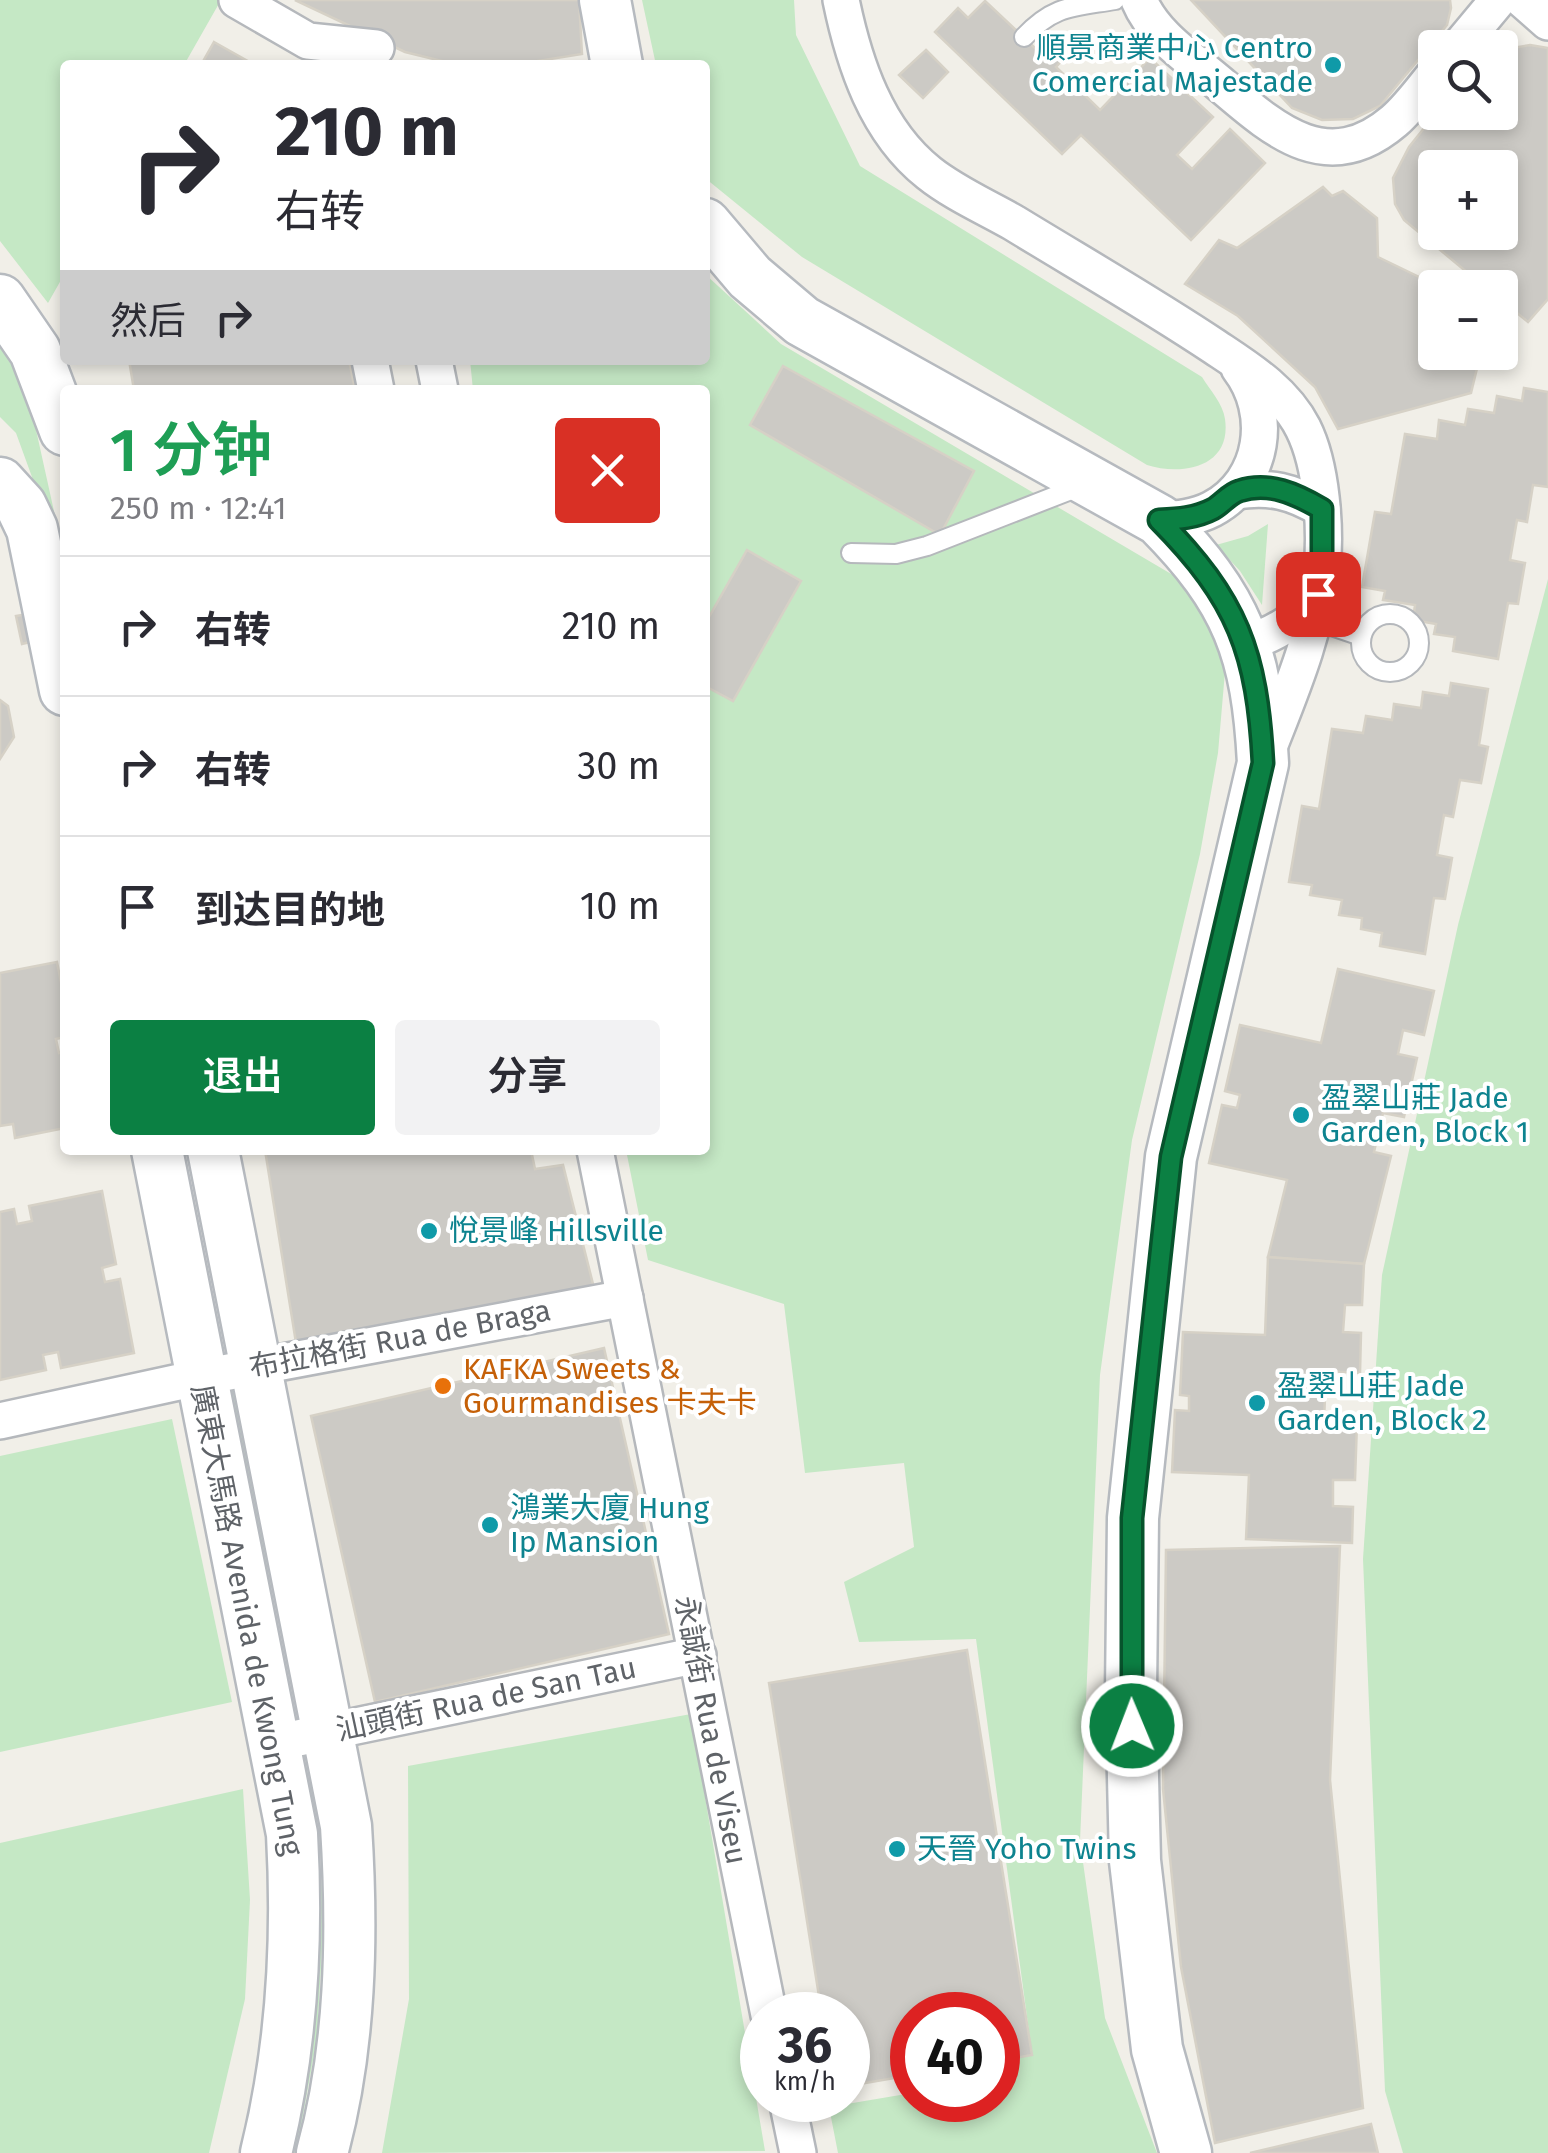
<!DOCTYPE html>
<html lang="zh">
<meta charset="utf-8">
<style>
body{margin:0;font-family:"Fira Sans","Noto Sans SC",sans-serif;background:#f2f2f3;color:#2b2b33;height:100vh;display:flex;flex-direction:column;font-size:38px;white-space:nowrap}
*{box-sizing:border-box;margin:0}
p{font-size:32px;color:#7c7c81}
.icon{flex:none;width:55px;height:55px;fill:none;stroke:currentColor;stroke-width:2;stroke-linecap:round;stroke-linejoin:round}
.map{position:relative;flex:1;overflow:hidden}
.panel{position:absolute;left:60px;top:385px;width:650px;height:770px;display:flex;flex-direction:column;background:#fff;border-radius:10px;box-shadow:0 5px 15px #0003}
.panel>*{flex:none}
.banner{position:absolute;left:60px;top:60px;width:650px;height:305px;border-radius:10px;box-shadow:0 5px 15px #0003;background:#fff;color:#2b2b33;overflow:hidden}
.fabs{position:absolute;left:1418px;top:30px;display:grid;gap:20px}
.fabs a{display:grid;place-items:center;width:100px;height:100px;border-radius:10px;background:#fff;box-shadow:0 5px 15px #0003;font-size:50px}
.speed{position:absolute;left:740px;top:1992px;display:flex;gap:20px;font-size:50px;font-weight:700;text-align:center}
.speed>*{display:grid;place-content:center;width:130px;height:130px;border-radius:50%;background:#fff;box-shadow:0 5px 15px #0003;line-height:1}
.speed small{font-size:25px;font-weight:400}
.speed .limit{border:15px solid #d22;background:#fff;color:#111}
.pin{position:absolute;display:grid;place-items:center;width:85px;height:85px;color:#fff;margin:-42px;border-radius:20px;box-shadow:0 5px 15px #0006}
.me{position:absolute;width:110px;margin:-55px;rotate:359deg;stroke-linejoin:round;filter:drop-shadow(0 0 8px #0008)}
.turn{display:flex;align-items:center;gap:35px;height:210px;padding:0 50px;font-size:45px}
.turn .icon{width:130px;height:130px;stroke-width:2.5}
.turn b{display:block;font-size:70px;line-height:85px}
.then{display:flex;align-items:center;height:95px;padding:0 50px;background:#0003;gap:20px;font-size:38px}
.round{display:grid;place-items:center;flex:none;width:105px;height:105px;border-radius:10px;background:#f2f2f3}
.headline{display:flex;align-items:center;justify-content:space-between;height:170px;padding:0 50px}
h1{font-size:60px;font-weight:600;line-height:75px;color:#1e9e55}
.cta{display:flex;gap:20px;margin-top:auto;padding:20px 50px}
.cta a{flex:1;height:115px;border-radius:10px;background:#0b8043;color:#fff;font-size:40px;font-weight:600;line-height:115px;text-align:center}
.cta a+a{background:#f2f2f3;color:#2b2b33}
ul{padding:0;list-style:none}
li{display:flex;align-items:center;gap:30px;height:140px;padding:0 50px;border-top:2px solid #e1e1e2}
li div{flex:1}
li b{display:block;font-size:38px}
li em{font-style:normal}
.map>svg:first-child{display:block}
.green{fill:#c5e8c5}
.building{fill:#cccac5;stroke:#d6d1c6;stroke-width:2.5;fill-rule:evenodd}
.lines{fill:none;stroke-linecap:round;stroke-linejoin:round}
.lane-casing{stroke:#b5b8bc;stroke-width:22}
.street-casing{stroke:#b5b8bc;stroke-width:40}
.secondary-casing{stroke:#b6babf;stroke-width:55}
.lane{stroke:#fff;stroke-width:18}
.street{stroke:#fff;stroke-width:35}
.secondary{stroke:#fff;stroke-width:50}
.route-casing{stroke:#07532c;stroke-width:25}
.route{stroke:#0b8043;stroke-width:18}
.culture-dot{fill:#0f9aa8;stroke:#fff;stroke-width:4}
.food-dot{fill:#e8710a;stroke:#fff;stroke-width:4}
.labels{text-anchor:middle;stroke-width:8;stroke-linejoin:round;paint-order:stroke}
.culture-label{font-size:30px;fill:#0d838f;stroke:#fff;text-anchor:start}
.street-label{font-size:30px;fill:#5f6368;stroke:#fff}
.food-label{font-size:30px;fill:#c56008;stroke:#fff;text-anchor:start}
</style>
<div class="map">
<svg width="1548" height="2153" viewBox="0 0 1548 2153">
<rect width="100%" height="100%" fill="#f1efe8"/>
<g class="green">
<polygon points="0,0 221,0 184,65 65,65 65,273 48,303 0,241"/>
<path d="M642,0H794L796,35L860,166L1202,377C1210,390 1223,404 1225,419C1232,468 1181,476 1147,465L802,257L705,178V65H656Z"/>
<polygon points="705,274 781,344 1178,578 1207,612 1226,660 1218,753 1200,854 1132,1140 1100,1375 1080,1841 1105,2018 1157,2153 838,2153 829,2107 912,2093 912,2100 998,2100 998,2079 1003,2078 1000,2060 1032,2054 976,1639 859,1642 844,1582 914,1547 904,1463 805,1473 784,1304 648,1260 626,1150 705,1150 705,390 473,390 470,360 705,360"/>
<polygon points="0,347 27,389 65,561 65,640 32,477 16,433 0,417"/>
<polygon points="1268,524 1262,605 1240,571 1216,545 1248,536"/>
<polygon points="1548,579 1548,2153 1403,2153 1385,2091 1363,1559 1382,1275 1458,925"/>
<polygon points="233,1382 271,1587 260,1589 222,1384"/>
<polygon points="172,1419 232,1702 0,1752 0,1456"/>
<polygon points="691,1714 765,2151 382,2153 409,1999 408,1766"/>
<polygon points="313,1786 324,1913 317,2038 297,2149 296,2153 283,2153 303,1787"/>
<polygon points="243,1789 250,1900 245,1999 209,2153 0,2153 0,1843"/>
</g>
<g class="building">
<polygon points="295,0 579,0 582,54 513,65 458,65 405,52"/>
<polygon points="1191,0 1450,0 1451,8 1447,25 1380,106 1353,119 1322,120 1292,108"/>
<polygon points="985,1 1036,49 1045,39 1064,58 1056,67 1100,110 1150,58 1213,117 1177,155 1192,169 1230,129 1265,163 1191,240 1081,135 1062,154 935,32 958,8 968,18"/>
<polygon points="214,42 255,65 201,65"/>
<path d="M1530,45L1548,48V299L1528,322L1500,299V288H1486L1404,220L1395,204L1393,178L1409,147L1437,112H1500V50ZM1435,168H1500V232H1435Z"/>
<polygon points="926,50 948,72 923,98 899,75"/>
<polygon points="1323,187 1332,196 1343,191 1377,218 1378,257 1442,288 1435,288 1435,352 1481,352 1471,393 1338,429 1315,387 1238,316 1185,284 1219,240 1237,248"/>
<polygon points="129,360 349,360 355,390 134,390"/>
<polygon points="783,366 974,471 940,535 750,425"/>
<polygon points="1524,388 1548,392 1548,487 1533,485 1527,522 1517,520 1510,560 1525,563 1518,604 1508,603 1498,659 1453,651 1455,637 1434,634 1436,624 1413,620 1415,605 1383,600 1385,591 1362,587 1375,512 1391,514 1405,434 1437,439 1439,420 1465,425 1468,409 1494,413 1497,396 1522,401"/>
<polygon points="747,550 801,581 733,701 705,686 705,624"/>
<polygon points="34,613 39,640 22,644 16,616"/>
<polygon points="1451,683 1488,689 1479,745 1488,747 1481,783 1460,780 1453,817 1444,815 1437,855 1452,858 1445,899 1434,898 1425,954 1380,946 1382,933 1361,929 1362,918 1339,915 1342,900 1310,895 1312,885 1289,882 1302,806 1319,809 1332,729 1363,733 1366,716 1392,720 1394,704 1421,708 1423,692 1449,696"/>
<polygon points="0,700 8,706 14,737 0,759"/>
<polygon points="57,962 65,1003 65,1037 56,1039 59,1053 65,1052 65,1128 15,1138 13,1124 0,1126 0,973"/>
<polygon points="1338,969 1434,991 1424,1035 1403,1030 1398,1054 1417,1058 1404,1117 1383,1113 1374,1152 1391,1156 1364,1264 1268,1257 1287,1180 1209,1163 1222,1105 1237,1108 1240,1095 1225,1091 1240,1025 1321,1043"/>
<polygon points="265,1150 531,1150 535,1169 563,1165 595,1292 297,1349"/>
<polygon points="102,1191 116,1264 102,1268 105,1282 120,1279 134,1353 61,1368 58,1352 43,1355 46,1370 0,1380 0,1212 14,1209 17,1224 32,1221 29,1206"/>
<polygon points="1268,1257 1364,1264 1362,1305 1345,1305 1343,1332 1361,1333 1360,1373 1326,1371 1324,1422 1357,1423 1355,1480 1333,1480 1333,1506 1353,1507 1352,1543 1246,1539 1249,1475 1172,1472 1175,1410 1189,1411 1189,1396 1180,1395 1183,1332 1265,1335"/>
<polygon points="604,1348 669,1634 375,1702 311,1416"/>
<polygon points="1340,1546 1330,1780 1363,2108 1215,2143 1181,1967 1163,1789 1166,1550"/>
<polygon points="967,1650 1032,2055 998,2061 998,2015 912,2015 912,2075 848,2086 848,2015 822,2015 769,1683"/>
<polygon points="1371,2124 1378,2153 1250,2153"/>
</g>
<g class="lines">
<defs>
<g id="lane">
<path d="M1024,37C1054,5 1073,7 1115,0"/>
<polyline points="851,553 896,554 927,546 1081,486"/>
<circle cx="1390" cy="643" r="29"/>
<polyline points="1314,620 1361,636"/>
</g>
<g id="street">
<polyline points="237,0 308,41 376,48"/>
<path d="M841,0C854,63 876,131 929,173C954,193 986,207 1014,223C1081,264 1149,303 1215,347C1248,369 1284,391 1303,428C1322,466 1326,529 1322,570C1316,634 1290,693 1267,752"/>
<path d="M1139,0C1154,36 1190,58 1219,83C1272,128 1326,179 1394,121C1409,108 1422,90 1435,74"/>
<polyline points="1523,0 1548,22"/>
<polyline points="1458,48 1498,0"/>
<polyline points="370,360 376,390"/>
<polyline points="434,360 440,390"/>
<path d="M1236,491C1270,486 1292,491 1322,509"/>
<path d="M1159,520C1177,519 1195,518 1212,509C1265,481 1273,412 1239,368"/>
<path d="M1245,644C1274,634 1304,620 1315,589"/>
<polyline points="595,1150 769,2015"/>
<polyline points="0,1421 202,1377 625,1298"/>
<polyline points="274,1743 698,1655"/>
<polyline points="787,2100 798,2153"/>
</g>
<g id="secondary">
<polyline points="605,0 617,65"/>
<path d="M705,224L750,277L802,321L1159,520C1238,600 1257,652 1263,763L1171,1157L1133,1518L1131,1693L1135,1861L1157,2049L1186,2153"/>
<polyline points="0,300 35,351 65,430"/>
<polyline points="0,483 21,506 32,529 65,690"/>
<path d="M157,1150L292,1834C298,1942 292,2049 266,2153"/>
<path d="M213,1150L346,1826C353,1934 351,2048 322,2153"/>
</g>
</defs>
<use href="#lane" class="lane-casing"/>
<use href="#street" class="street-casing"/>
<use href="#secondary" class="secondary-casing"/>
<use href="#lane" class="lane"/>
<use href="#street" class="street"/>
<use href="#secondary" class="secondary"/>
</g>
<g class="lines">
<defs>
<path id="route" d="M1132,1726V1518L1171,1157L1263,763C1257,652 1238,600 1159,520C1178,519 1196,518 1213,509C1222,504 1229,494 1239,491C1269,481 1296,494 1322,509V569L1318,594"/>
</defs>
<use href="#route" class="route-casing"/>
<use href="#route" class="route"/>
</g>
<g class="culture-dot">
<circle cx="1333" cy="65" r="10"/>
<circle cx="1301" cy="1115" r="10"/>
<circle cx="429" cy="1231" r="10"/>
<circle cx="1257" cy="1403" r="10"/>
<circle cx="490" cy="1525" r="10"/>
<circle cx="897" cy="1849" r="10"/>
</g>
<circle class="food-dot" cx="443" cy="1386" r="10"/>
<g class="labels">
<g class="culture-label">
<text x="1313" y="58" text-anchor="end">順景商業中心 Centro<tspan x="1313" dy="34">Comercial Majestade</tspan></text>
<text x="1321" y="1108">盈翠山莊 Jade<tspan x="1321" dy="34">Garden, Block 1</tspan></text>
<text x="449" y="1241">悅景峰 Hillsville</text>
<text x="1277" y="1396">盈翠山莊 Jade<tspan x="1277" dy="34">Garden, Block 2</tspan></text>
<text x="510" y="1518">鴻業大廈 Hung<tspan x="510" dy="34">Ip Mansion</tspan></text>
<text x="917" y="1859">天晉 Yoho Twins</text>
</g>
<g class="street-label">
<text transform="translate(400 1339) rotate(-11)" y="10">布拉格街 Rua de Braga</text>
<text transform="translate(247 1620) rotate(79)" y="10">廣東大馬路 Avenida de Kwong Tung</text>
<text transform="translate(486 1699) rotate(-12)" y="10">汕頭街 Rua de San Tau</text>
<text transform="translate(711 1730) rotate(79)" y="10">永誠街 Rua de Viseu</text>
</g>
<g class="food-label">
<text x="463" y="1379">KAFKA Sweets &amp;<tspan x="463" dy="34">Gourmandises 卡夫卡</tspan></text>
</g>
</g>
</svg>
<div class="fabs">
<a><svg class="icon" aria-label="search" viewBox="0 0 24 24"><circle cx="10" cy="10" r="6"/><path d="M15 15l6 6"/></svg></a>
<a>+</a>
<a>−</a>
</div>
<div class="speed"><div>36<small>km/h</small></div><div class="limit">40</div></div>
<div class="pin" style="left:1318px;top:594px;background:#d93025"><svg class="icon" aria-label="arrive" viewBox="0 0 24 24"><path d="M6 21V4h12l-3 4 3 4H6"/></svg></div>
<svg class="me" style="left:1132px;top:1726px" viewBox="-20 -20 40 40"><circle r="17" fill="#0b8043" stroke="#fff" stroke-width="3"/><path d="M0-11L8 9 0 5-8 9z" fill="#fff"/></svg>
<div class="banner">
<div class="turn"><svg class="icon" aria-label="right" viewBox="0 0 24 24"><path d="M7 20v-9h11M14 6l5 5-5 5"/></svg><div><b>210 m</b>右转</div></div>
<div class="then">然后<svg class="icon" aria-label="right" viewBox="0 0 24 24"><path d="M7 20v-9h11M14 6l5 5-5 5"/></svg></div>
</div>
<section class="panel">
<div class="headline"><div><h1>1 分钟</h1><p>250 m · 12:41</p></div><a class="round" style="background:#d93025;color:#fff"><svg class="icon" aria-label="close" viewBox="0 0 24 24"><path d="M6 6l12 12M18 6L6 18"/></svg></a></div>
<ul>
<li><svg class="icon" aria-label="right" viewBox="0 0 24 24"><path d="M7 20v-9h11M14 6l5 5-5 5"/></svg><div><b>右转</b></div><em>210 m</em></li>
<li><svg class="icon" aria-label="right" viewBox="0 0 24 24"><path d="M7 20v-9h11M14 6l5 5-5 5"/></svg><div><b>右转</b></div><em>30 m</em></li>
<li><svg class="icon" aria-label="arrive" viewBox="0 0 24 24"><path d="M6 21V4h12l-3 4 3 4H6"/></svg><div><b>到达目的地</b></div><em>10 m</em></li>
</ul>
<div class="cta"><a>退出</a><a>分享</a></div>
</section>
</div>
